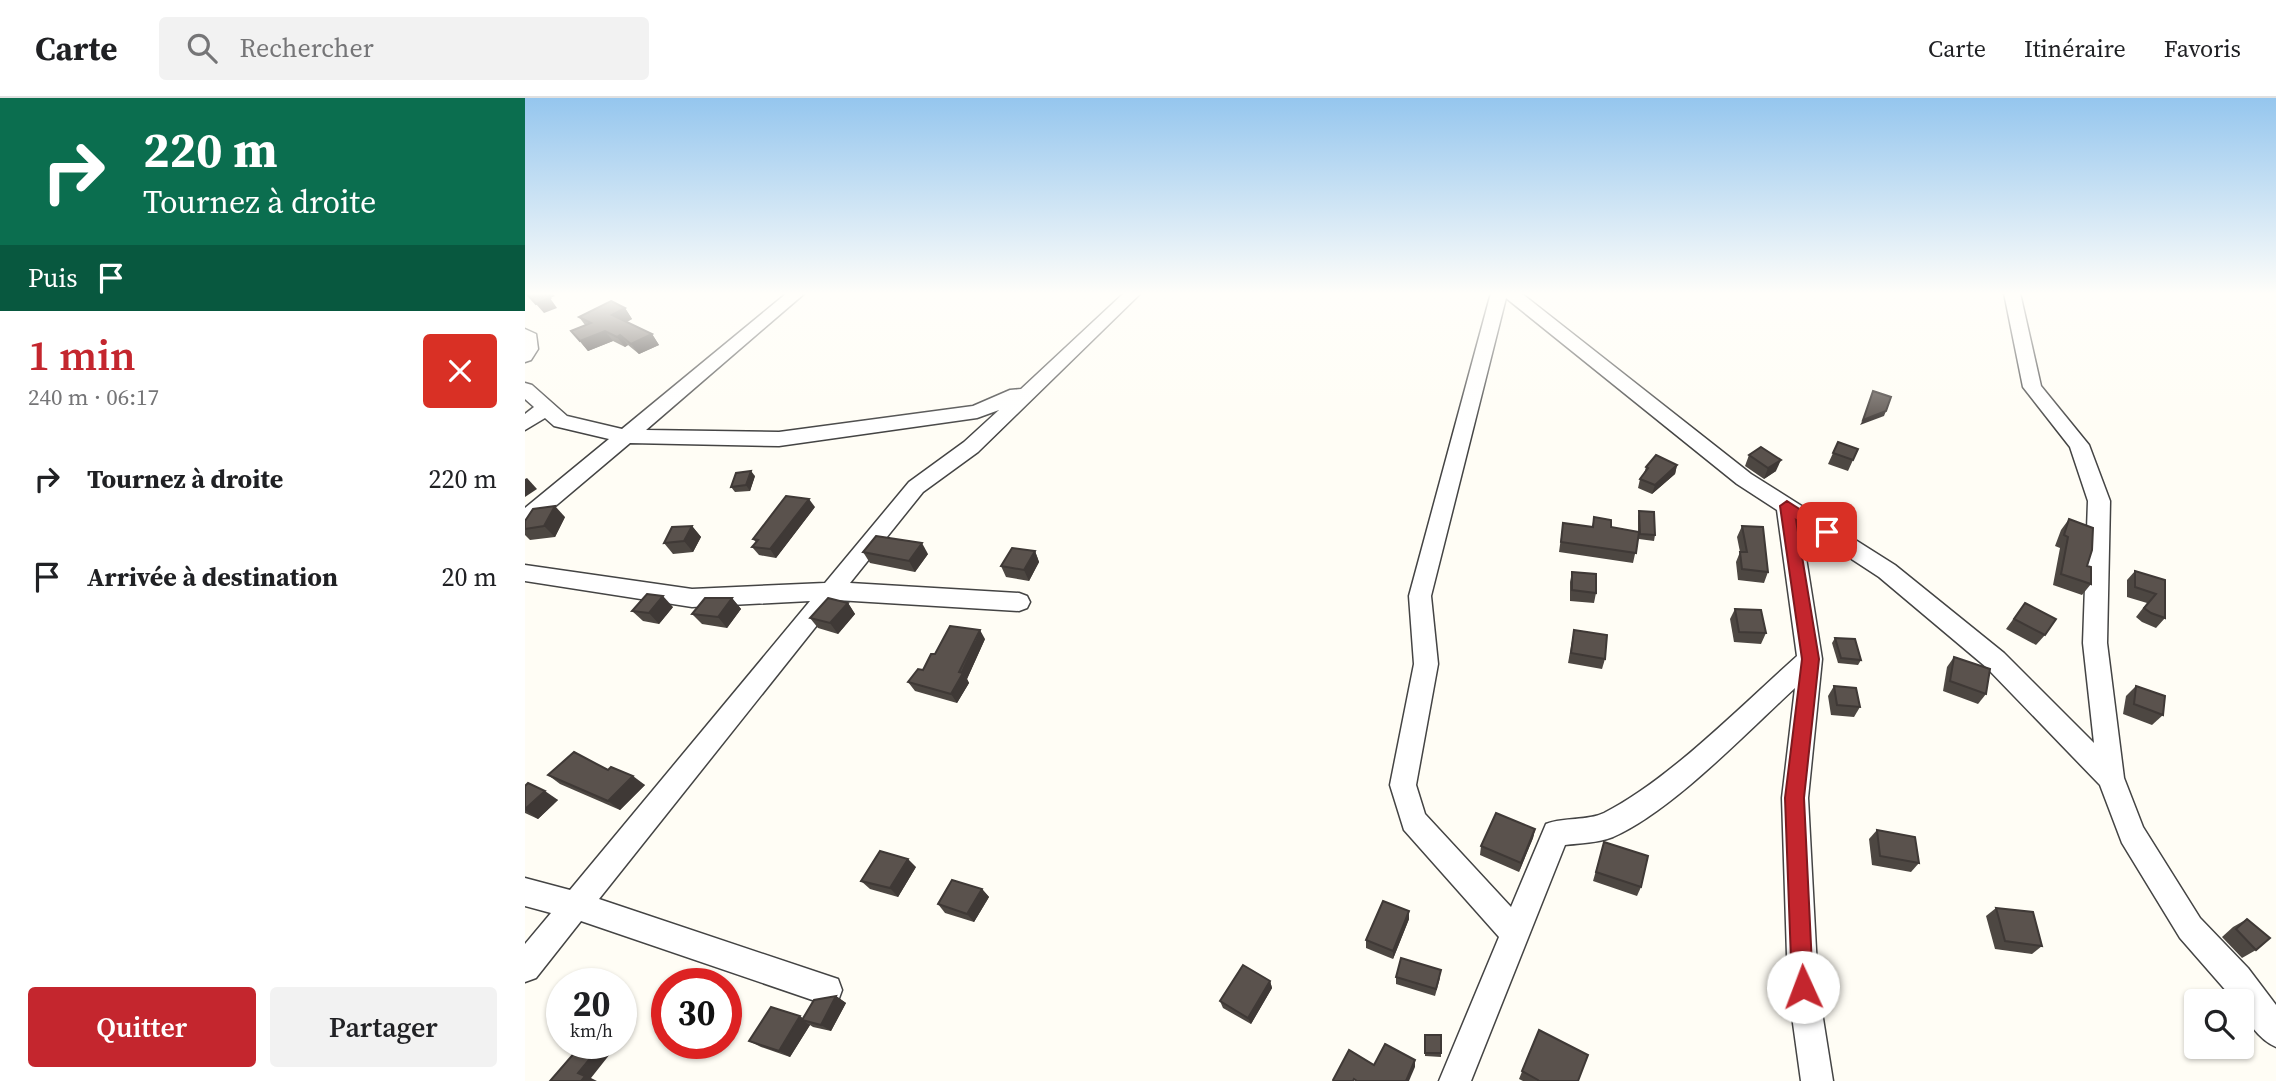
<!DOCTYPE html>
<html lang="fr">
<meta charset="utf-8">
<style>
body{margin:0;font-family:"Source Serif 4",serif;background:#f2f2f2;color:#202124;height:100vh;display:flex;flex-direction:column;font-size:26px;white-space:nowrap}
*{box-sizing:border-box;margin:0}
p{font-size:23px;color:#757577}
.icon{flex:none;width:38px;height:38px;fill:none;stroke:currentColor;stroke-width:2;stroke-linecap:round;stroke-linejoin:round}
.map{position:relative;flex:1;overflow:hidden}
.details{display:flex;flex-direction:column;background:#fff;width:525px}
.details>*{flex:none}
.top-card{background:#0b6e4f;color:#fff;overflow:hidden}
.controls{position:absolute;left:1659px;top:891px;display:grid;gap:14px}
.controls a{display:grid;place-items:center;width:70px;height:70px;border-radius:7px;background:#fff;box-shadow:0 2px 5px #0004;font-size:35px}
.speed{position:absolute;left:21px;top:870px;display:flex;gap:14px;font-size:35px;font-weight:700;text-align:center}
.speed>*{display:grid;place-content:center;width:91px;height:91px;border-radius:50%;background:#fff;box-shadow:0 2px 5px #0004;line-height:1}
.speed small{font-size:18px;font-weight:400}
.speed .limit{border:10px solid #d22;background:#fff;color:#111}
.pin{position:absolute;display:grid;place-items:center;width:60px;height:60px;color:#fff;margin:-30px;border-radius:14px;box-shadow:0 4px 10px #0006}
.me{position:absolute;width:77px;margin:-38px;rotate:358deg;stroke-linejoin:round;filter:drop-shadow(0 0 5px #0008)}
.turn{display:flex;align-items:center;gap:24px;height:147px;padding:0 28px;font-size:32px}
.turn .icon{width:91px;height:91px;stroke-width:2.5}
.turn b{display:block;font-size:49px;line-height:60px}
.then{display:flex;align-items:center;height:66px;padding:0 28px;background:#0003;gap:14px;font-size:26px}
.round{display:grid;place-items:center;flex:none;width:74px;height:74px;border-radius:7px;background:#f2f2f2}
.overview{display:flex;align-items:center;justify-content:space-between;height:119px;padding:0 28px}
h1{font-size:42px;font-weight:600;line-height:52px;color:#c4262e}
.button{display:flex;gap:14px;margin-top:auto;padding:14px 28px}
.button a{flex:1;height:80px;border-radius:7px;background:#c4262e;color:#fff;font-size:28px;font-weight:600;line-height:80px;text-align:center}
.button a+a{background:#f2f2f2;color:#202124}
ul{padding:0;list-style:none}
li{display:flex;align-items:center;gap:21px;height:98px;padding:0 28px}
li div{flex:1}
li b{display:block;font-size:26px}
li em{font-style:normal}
header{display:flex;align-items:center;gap:42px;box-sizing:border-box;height:98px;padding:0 35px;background:#fff;border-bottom:2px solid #e0e0e0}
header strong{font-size:33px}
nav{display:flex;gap:38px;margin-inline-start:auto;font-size:24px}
.search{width:490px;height:63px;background:#f2f2f2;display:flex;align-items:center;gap:18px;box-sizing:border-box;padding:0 24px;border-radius:7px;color:#757577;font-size:26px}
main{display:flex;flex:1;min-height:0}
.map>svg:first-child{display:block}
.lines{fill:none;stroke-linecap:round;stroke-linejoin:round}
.minor-casing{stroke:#444;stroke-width:3}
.minor{fill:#fff;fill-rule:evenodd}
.wall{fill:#4d4742}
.shaded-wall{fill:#3f3936}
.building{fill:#5a524d;stroke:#3f3936;stroke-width:2}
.route{fill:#c4262e;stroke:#7f191e;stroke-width:2}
</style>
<header>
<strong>Carte</strong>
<div class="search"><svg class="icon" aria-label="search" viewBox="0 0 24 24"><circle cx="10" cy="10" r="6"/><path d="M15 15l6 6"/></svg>Rechercher</div>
<nav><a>Carte</a><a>Itinéraire</a><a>Favoris</a></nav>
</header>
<main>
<section class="details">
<div class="top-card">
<div class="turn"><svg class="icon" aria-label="right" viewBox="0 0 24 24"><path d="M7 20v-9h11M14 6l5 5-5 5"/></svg><div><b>220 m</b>Tournez à droite</div></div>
<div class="then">Puis<svg class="icon" aria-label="arrive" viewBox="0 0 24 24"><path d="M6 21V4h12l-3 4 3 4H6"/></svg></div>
</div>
<div class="overview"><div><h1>1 min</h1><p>240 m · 06:17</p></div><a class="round" style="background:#d93025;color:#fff"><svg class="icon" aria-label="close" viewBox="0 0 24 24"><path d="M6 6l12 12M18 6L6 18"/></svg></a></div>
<ul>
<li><svg class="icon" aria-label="right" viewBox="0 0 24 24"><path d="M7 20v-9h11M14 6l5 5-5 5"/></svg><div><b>Tournez à droite</b></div><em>220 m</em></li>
<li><svg class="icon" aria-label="arrive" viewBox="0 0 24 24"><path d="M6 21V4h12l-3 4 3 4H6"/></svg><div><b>Arrivée à destination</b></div><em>20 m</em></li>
</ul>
<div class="button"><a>Quitter</a><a>Partager</a></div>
</section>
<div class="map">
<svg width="1751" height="983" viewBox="0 0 1751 983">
<rect width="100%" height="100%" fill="#fffdf5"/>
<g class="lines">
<defs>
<g id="minor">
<polygon points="262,195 280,195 121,332 254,334 448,308 485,292 496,291 599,195 616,195 453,354 398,394 325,485 494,495 502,498 505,504 502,510 494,513 312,502 74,801 313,881 317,892 313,903 302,907 56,823 11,880 0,884 0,846 26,815 0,808 0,780 45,792 285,503 167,509 0,483 0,467 167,491 300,485 384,384 439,344 474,312 452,320 254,348 105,345 8,427 0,430 0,410 84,341 29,328 20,320 0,332 0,316 9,309 0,301 0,285 7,287 42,318 97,331"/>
<path d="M966,195H996L1226,376L1370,467L1479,555L1569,645L1558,545L1563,403L1545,349L1498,289L1479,195H1495L1516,288L1564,347L1585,403L1582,545L1599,680L1618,729L1675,820L1723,870L1751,907V949C1735,942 1717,921 1717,903H1710L1655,840L1597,745L1575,687L1461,569L1354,479L1276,428L1297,561L1283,700L1293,889L1308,983H1276L1263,889L1257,700L1270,590C1221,635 1147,713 1088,739C1073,745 1055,745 1040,747L946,983H914L974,839L879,732L865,687L889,566L884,498ZM981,200L1212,386L1252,412L1272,558C1217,607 1144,682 1079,715C1062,723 1039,719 1021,726L986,809L900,716L891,687L913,566L906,498Z"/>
<polygon points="0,231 11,236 13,251 6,262 0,264"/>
</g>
</defs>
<use href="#minor" class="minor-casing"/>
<use href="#minor" class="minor"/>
</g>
<g class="wall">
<polygon points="100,210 107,221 102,224 127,236 134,247 114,256 103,247 100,249 88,243 63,253 46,233 60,227 54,219"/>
<polygon points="1313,344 1333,351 1323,373 1303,366"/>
<polygon points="1224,357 1251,373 1239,381 1220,368"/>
<polygon points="1152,367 1150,376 1127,396 1113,390 1115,381 1119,376 1121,369"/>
<polygon points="230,378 225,393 210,394 206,389"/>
<polygon points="290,409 251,460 234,457 227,449 231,444 228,441"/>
<polygon points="1114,413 1130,437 1129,443 1114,441 1114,438 1108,465 1034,454 1038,425 1067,429 1069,419 1086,429 1113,434 1113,418"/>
<polygon points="40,419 30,439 5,442 0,437 0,423"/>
<polygon points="1544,421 1562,468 1566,486 1557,497 1528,487 1535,450 1530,448 1536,432"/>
<polygon points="167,428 176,439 168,454 148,456 139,445"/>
<polygon points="1217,428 1243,474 1239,485 1213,482 1211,464 1215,454 1212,439"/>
<polygon points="510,453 514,464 504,483 481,479 476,468"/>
<polygon points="338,454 403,456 390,474 345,465"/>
<polygon points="1610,473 1640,482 1640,520 1631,530 1617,524 1611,519 1622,505 1602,499 1602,482"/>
<polygon points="1047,474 1071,495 1069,505 1045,503 1045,484"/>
<polygon points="207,500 216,511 202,530 177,526 167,516"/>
<polygon points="323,505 330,516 313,536 293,530 285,520"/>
<polygon points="1500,505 1520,537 1511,547 1481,531"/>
<polygon points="148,509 134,526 118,523 107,513"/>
<polygon points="1210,511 1241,535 1236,546 1209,544 1205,521"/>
<polygon points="1049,532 1080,561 1077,571 1043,565"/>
<polygon points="1310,540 1336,562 1333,567 1313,565 1307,545"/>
<polygon points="460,541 442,581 444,585 432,605 390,593 383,584 398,572 410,556"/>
<polygon points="1429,559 1461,596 1453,606 1418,593 1422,569"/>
<polygon points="1309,588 1335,609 1329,619 1306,617 1303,598"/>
<polygon points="1611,588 1638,617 1627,627 1598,616 1601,598"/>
<polygon points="83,672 120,687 95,712 35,686 23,677"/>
<polygon points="0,688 33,702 13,721 0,715"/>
<polygon points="1010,731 1008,740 994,774 955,757 956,748"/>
<polygon points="1352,732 1394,765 1386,774 1347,767 1344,741"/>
<polygon points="1079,744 1116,789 1112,798 1068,783"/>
<polygon points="391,769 373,799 345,791 336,783"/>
<polygon points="457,791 464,799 449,824 420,815 413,806"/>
<polygon points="1471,810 1517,848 1507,856 1470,851 1461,818"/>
<polygon points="884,813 884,821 868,861 841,850 841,842"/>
<polygon points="1722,821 1731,852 1717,860 1697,839 1708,829"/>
<polygon points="871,879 915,880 910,898 871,886"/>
<polygon points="745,883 747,890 726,926 698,910 695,903"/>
<polygon points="311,898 321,905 306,933 288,929 285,927 265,959 236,949 224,943 278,920"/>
<polygon points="1014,932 1053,983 998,983 994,981"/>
<polygon points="900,937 916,955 916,959 900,958"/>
</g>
<g class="shaded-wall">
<polygon points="17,195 27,195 30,198 25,200 32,210 19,215 11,206"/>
<polygon points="100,210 107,221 95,227 87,217"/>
<polygon points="80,233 88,243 63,253 55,243"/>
<polygon points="127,236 134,247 114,256 106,246"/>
<polygon points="95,237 103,247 100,249 92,239"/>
<polygon points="1361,313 1359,318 1335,327 1338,322"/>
<polygon points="1256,362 1251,373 1239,381 1243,370"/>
<polygon points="1152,367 1150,376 1127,396 1130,387"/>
<polygon points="226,373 230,378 225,393 221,387"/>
<polygon points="2,380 12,391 0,399 0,381"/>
<polygon points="284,401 290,409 251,460 245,451"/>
<polygon points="30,408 40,419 30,439 19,428"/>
<polygon points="167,428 176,439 168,454 159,443"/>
<polygon points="397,445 403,456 390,474 384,463"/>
<polygon points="510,453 514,464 504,483 499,472"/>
<polygon points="138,498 148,509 134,526 124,515"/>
<polygon points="207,500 216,511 202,530 193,519"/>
<polygon points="323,505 330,516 313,536 305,525"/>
<polygon points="455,532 460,541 442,581 444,585 432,605 426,596"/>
<polygon points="108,678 120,687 95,712 83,703"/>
<polygon points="20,693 33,702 13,721 0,712"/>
<polygon points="1010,731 1008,740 994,774 996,765"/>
<polygon points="383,761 391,769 373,799 365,790"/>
<polygon points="457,791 464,799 449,824 442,816"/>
<polygon points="884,813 884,821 868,861 868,853"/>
<polygon points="745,883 747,890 726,926 723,920"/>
<polygon points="201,893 209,898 201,911"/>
<polygon points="311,898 321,905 306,933 296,927"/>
<polygon points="275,918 283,924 277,922 285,927 265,959 254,953"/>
<polygon points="73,951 85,956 66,980 72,983 56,983 53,975"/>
<polygon points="890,962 890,969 884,983 881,983"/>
</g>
<g class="building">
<polygon points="1,195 18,195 25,200 11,206"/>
<polygon points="86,203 100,210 87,217 127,236 106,246 95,237 92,239 80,233 55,243 46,233 66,225 54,219"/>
<polygon points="1348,293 1366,299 1361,313 1338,322"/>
<polygon points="1313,344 1333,351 1328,362 1308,355"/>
<polygon points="1236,349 1256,362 1243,370 1224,357"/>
<polygon points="1131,357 1152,367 1130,387 1115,381 1123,370 1121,369"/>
<polygon points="226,373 221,387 206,389 211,375"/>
<polygon points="261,398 284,401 245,451 227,449 233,442 228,441"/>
<polygon points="30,408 19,428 0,431 0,423 8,411"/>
<polygon points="1114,413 1129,414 1130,437 1115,436"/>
<polygon points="1069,419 1086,422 1086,429 1114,434 1111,455 1036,444 1038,425 1068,429"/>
<polygon points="1544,421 1568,430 1567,452 1562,468 1566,469 1566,486 1536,476 1543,439 1539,437"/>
<polygon points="167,428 159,443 139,445 147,429"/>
<polygon points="1217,428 1238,429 1243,474 1217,471 1215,454 1222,454"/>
<polygon points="351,438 397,445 384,463 338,454"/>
<polygon points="487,450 510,453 499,472 476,468"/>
<polygon points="1610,473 1640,482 1640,520 1626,515 1619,510 1631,496 1610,489"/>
<polygon points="1047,474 1071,476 1071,495 1047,492"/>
<polygon points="122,496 138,498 124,515 107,513"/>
<polygon points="180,500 207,500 193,519 167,516"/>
<polygon points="303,500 323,505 305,525 285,520"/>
<polygon points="1500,505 1531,521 1520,537 1489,521"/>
<polygon points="1210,511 1236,512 1241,535 1214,534"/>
<polygon points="425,528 455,532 434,574 438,575 426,596 383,584 393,571 398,572 406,556 410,556"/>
<polygon points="1049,532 1082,537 1080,561 1046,555"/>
<polygon points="1310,540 1330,541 1336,562 1316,560"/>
<polygon points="1429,559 1465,571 1461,596 1425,583"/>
<polygon points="1309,588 1331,590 1335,609 1312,607"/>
<polygon points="1611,588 1640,598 1638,617 1609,606"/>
<polygon points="49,654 83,672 86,669 108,678 83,703 23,677"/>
<polygon points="3,685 20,693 0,711 0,688"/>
<polygon points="971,715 1010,731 996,765 956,748"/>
<polygon points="1352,732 1390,739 1394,765 1355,758"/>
<polygon points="1079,744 1123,758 1116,789 1071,774"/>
<polygon points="355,753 383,761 365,790 336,783"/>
<polygon points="427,782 457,791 442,816 413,806"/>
<polygon points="858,803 884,813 868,853 841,842"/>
<polygon points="1471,810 1508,814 1517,848 1480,843"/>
<polygon points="1722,821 1745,840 1731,852 1711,831"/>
<polygon points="876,860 916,872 911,891 871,879"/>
<polygon points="718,867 745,883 723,920 695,903"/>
<polygon points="164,882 177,886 161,886"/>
<polygon points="311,898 296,927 277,922 289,902"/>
<polygon points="246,909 275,918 254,953 224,943"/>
<polygon points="142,914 142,925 135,923"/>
<polygon points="1014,932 1063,957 1053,983 1013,983 1013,982 997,973"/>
<rect x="900" y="937" width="16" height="18"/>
<polygon points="58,945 73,951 53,975 60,978 56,983 25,983"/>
<polygon points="860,946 890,962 881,983 832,983 829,981 828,983 809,983 808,982 824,952 849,967"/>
</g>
<linearGradient id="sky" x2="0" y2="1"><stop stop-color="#95c6ee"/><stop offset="0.59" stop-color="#fffefa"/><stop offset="1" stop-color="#fffefa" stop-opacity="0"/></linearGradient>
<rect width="1751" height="332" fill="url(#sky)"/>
<polygon class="route" points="1262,403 1310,434 1302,440 1271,422 1294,561 1279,700 1288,889 1285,897 1278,900 1270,897 1267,889 1260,700 1277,561 1255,408"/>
</svg>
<div class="controls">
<a><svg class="icon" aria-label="search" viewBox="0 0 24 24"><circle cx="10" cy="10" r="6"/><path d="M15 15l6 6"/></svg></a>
</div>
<div class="speed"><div>20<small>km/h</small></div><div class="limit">30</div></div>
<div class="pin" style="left:1302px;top:434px;background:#d93025"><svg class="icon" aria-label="arrive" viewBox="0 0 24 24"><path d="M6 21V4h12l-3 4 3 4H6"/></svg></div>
<svg class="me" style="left:1278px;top:889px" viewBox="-20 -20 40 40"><circle r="19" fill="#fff"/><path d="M0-13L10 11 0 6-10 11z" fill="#c4262e"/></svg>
</div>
</main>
